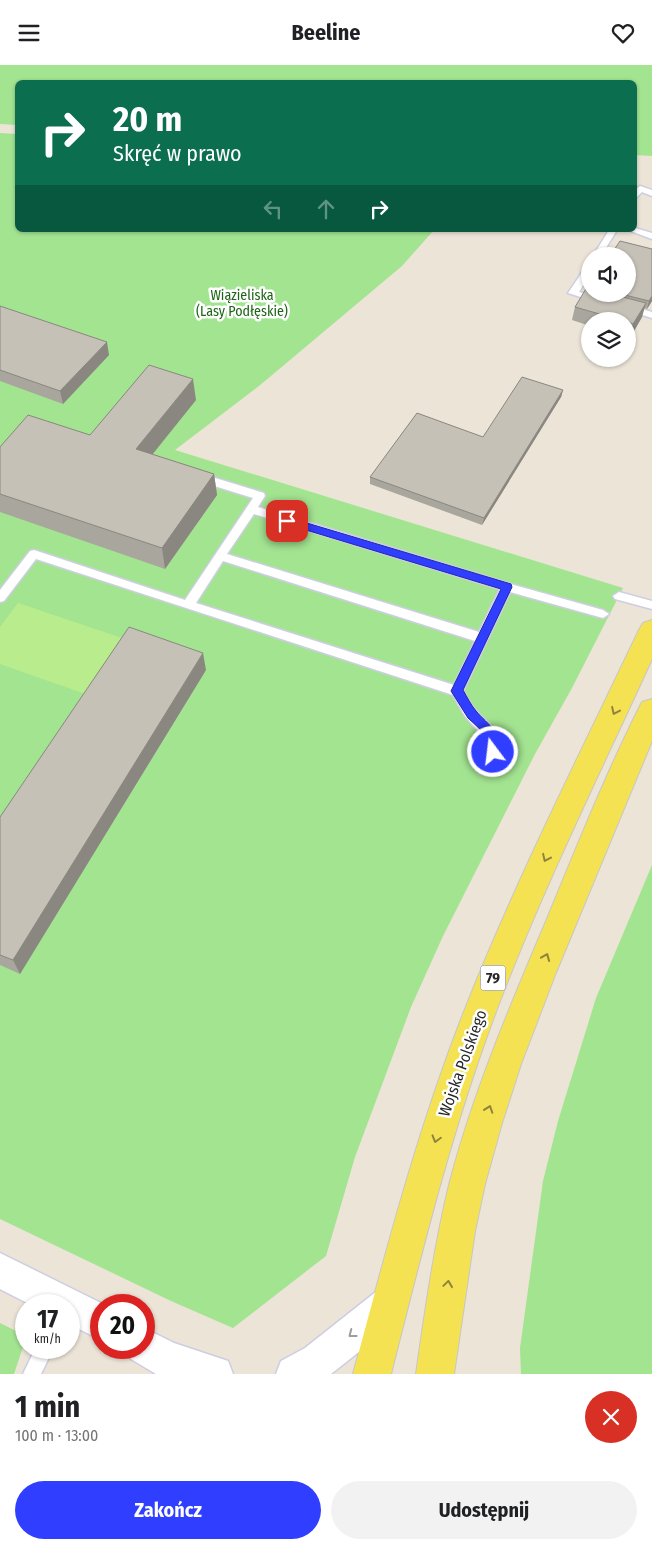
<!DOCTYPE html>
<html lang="pl">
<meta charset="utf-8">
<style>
body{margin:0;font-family:"Fira Sans Condensed",sans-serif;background:#f2f2f2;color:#202124;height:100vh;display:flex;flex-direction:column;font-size:19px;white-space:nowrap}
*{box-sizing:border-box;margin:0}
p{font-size:16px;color:#757577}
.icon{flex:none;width:28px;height:28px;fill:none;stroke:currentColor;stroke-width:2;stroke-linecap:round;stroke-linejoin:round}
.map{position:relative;height:1309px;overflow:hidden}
.details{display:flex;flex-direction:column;background:#fff;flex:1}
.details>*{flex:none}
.banner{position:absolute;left:15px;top:15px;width:622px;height:152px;border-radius:8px;box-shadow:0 1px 4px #0004;background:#0b6e4f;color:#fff;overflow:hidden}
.fabs{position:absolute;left:581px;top:182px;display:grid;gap:10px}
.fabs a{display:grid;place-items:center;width:55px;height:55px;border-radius:50%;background:#fff;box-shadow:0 1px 4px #0004;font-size:25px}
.speed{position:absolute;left:15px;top:1229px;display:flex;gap:10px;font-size:25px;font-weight:700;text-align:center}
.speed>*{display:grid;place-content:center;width:65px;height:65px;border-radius:50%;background:#fff;box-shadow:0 1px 4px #0004;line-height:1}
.speed small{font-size:12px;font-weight:400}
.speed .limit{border:8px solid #d22;background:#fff;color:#111}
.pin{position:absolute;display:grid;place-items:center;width:42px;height:42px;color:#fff;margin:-21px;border-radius:10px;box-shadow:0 2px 8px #0006}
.me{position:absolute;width:55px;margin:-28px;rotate:345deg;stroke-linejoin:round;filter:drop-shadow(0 0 4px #0008)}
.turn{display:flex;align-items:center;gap:18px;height:105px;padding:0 15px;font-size:22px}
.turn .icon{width:65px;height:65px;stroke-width:2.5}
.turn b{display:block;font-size:35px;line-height:42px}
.lanes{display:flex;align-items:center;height:48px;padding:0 15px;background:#0003;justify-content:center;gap:25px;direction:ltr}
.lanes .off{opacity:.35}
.round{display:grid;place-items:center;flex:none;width:52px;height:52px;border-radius:26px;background:#f2f2f2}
.overview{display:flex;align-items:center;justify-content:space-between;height:85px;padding:0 15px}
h1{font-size:30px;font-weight:700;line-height:38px}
.button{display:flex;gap:10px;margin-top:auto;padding:10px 15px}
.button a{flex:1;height:58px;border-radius:30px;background:#303eff;color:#fff;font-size:20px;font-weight:700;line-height:58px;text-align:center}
.button a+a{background:#f2f2f2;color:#202124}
header{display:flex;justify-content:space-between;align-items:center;height:65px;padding:0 15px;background:#fff;font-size:22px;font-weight:700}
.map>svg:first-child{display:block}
.green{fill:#a3e491}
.pitch{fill:#b8ec8c}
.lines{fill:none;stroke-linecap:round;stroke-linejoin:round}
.service-casing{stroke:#cdcee1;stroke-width:3}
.minor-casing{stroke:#cdcee1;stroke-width:3}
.primary-casing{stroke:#c7c7c7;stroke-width:2}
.service{fill:#fff;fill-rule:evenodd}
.minor{fill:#fff;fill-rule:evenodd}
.primary{fill:#f5e252;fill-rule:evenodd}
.wall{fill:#a9a69d}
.shaded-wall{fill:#8a8780}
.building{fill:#c5c1b7;stroke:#8a8780}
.oneway{stroke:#8e843c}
.oneway2{stroke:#9e9e9e}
.route{fill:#303eff;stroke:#1f28a6}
.labels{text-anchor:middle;stroke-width:5;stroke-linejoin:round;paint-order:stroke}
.far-park-label{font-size:14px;fill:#1d6516;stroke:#fff}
.shield{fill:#fff;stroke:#686868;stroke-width:1}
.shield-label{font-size:15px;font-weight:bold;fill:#272727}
.street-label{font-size:16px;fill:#272727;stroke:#fff}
</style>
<header><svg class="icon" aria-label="menu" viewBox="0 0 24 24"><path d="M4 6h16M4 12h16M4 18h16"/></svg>Beeline<svg class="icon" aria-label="heart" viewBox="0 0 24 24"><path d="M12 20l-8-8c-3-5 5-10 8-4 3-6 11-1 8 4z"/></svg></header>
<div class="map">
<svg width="652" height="1309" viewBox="0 0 652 1309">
<rect width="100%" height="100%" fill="#ebe4d7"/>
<g class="green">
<polygon points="0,0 652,0 652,91 635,90 635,18 18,18 17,60 0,59"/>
<polygon points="0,68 17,69 18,165 434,165 402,201 259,321 175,385 623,523 572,623 535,689 443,871 411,942 355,1092 326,1191 233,1263 171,1236 0,1154"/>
<polygon points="652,800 652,1309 521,1309 520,1283 543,1116 558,1056 596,933"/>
<polygon points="0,1258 16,1266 24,1279 14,1309 0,1309"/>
</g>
<polygon class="pitch" points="18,538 125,574 88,630 0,599 0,562"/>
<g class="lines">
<defs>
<g id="service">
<polygon points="640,121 652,125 652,131 642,127 635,134 635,125"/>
<polygon points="635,163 652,168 652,174 628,165 635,165"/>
<polygon points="609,165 617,165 601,191 593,191"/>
<polygon points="590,199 590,209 579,227 602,233 602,237 596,237 568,228 587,200"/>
<polygon points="628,240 652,247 652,253 625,245 623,243"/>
<path d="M199,408L264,428L265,431L258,442L507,518L603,545L609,549L603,553L510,527L463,626C467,633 471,640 476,646C484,655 499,665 499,678C500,688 493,699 489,708L484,709L479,708L478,704L486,685V675L465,651L453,630L36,494L4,536L0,537V525L30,486L34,485L185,535L253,433L195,415L194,412ZM254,449L500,524L479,567L227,489ZM223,496L475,576L454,620L196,538Z"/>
<polygon points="619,527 652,536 652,544 615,534 613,531"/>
<polygon points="36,1282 54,1282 41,1309 23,1309"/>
</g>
<g id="minor">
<polygon points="0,1188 105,1240 101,1240 101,1275 69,1259 69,1240 31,1240 0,1224"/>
<polygon points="390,1221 403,1226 408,1239 403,1252 331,1309 276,1309 281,1296 305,1283 377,1226"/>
<polygon points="144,1263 174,1278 228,1296 233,1309 156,1309 131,1294 127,1282 144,1282"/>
</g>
<g id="primary">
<path d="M652,555V594C599,710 542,825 497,944C452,1063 422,1186 391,1309H353C386,1186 418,1063 465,944C516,815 579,691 639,565L643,558Z"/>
<path d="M652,634V676L555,910L521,999L502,1058L485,1119L475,1166L454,1309H416C425,1246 434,1182 449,1120C472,1031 508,946 544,861C575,786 605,710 642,637Z"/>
</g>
</defs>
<use href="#service" class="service-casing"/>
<use href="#minor" class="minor-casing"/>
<use href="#primary" class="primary-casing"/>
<use href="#service" class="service"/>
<use href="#minor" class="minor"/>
<use href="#primary" class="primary"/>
</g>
<g class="wall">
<polygon points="652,184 652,236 647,244 644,243 642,252 630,273 628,272 628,256 590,256 590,261 572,255 575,242 590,229 628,229"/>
<polygon points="0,241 109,290 63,339 0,316"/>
<polygon points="563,325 561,332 482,460 370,419 370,412 483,372"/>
<polygon points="196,335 152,389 214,409 217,430 165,504 0,447 0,382 90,370"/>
<polygon points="206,605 20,909 0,900 0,752"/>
</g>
<g class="shaded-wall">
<polygon points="652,231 652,236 647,244 649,236"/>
<polygon points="646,238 642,252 630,273 633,259"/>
<polygon points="107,277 109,290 63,339 60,326"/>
<polygon points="193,314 196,335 140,405 136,384"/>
<polygon points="563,325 561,332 482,460 484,453"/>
<polygon points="214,409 217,430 165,504 162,483"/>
<polygon points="203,588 206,605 20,909 13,895"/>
</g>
<g class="building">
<polygon points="620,176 652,184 652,231 649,236 621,229 628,229 628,191 610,191"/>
<polygon points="587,222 590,223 590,229 611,229 646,238 633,259 628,257 628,256 624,256 575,242"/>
<polygon points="0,241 107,277 60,326 0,305"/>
<polygon points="149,300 193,314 136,384 214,409 162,483 0,429 0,382 28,350 90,370"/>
<polygon points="522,312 563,325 484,453 370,412 417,348 483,372"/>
<polygon points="129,562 203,588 13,895 0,890 0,752"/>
</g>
<defs><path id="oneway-chevron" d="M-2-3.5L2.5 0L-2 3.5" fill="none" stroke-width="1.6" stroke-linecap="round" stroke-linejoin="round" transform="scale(1.25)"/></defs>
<g class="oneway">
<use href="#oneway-chevron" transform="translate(615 646) rotate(115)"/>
<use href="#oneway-chevron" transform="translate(546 793) rotate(115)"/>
<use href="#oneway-chevron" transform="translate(546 892) rotate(-68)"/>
<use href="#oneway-chevron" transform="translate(489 1044) rotate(-71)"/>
<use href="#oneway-chevron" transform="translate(436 1074) rotate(106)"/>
<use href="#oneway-chevron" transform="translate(448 1219) rotate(-82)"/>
</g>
<use class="oneway2" href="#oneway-chevron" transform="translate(352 1269) rotate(142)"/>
<path class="route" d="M287,452L511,519L512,522L463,625C467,632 471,640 476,646C487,659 506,670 497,690H489L487,687L489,677L482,666L468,653L451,626L501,524L283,458L282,456Z"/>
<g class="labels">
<g class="far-park-label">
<text x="242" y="235">Wiązieliska<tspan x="242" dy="16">(Lasy Podłęskie)</tspan></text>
</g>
<rect class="shield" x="480.5" y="900.5" width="25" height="25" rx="4"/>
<g class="shield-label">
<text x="493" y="918">79</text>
</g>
<g class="street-label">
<text transform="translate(462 998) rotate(-70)" y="6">Wojska Polskiego</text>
</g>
</g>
</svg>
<div class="fabs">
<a><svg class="icon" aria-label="sound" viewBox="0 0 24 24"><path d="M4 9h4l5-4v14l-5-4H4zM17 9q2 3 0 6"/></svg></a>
<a><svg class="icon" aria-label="layers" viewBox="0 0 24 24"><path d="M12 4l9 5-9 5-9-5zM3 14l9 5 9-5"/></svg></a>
</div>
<div class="speed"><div>17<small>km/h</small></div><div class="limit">20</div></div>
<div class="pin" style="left:287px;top:456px;background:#d93025"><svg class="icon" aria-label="arrive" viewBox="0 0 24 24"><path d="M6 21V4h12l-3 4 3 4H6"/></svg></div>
<svg class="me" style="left:493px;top:687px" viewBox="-20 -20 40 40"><circle r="17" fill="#303eff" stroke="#fff" stroke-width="3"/><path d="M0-11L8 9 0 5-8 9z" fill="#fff"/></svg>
<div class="banner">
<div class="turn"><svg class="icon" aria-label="right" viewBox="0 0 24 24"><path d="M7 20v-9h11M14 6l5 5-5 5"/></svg><div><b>20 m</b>Skręć w prawo</div></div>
<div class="lanes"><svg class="icon off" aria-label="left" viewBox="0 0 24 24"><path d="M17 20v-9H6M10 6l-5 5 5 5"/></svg><svg class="icon off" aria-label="ahead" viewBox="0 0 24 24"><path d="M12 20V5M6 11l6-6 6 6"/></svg><svg class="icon" aria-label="right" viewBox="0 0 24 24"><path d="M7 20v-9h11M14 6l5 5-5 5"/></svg></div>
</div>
</div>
<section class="details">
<div class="overview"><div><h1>1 min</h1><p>100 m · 13:00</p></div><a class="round" style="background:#d93025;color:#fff"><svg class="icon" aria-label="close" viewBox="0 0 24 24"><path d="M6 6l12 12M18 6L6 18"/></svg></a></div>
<div class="button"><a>Zakończ</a><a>Udostępnij</a></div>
</section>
